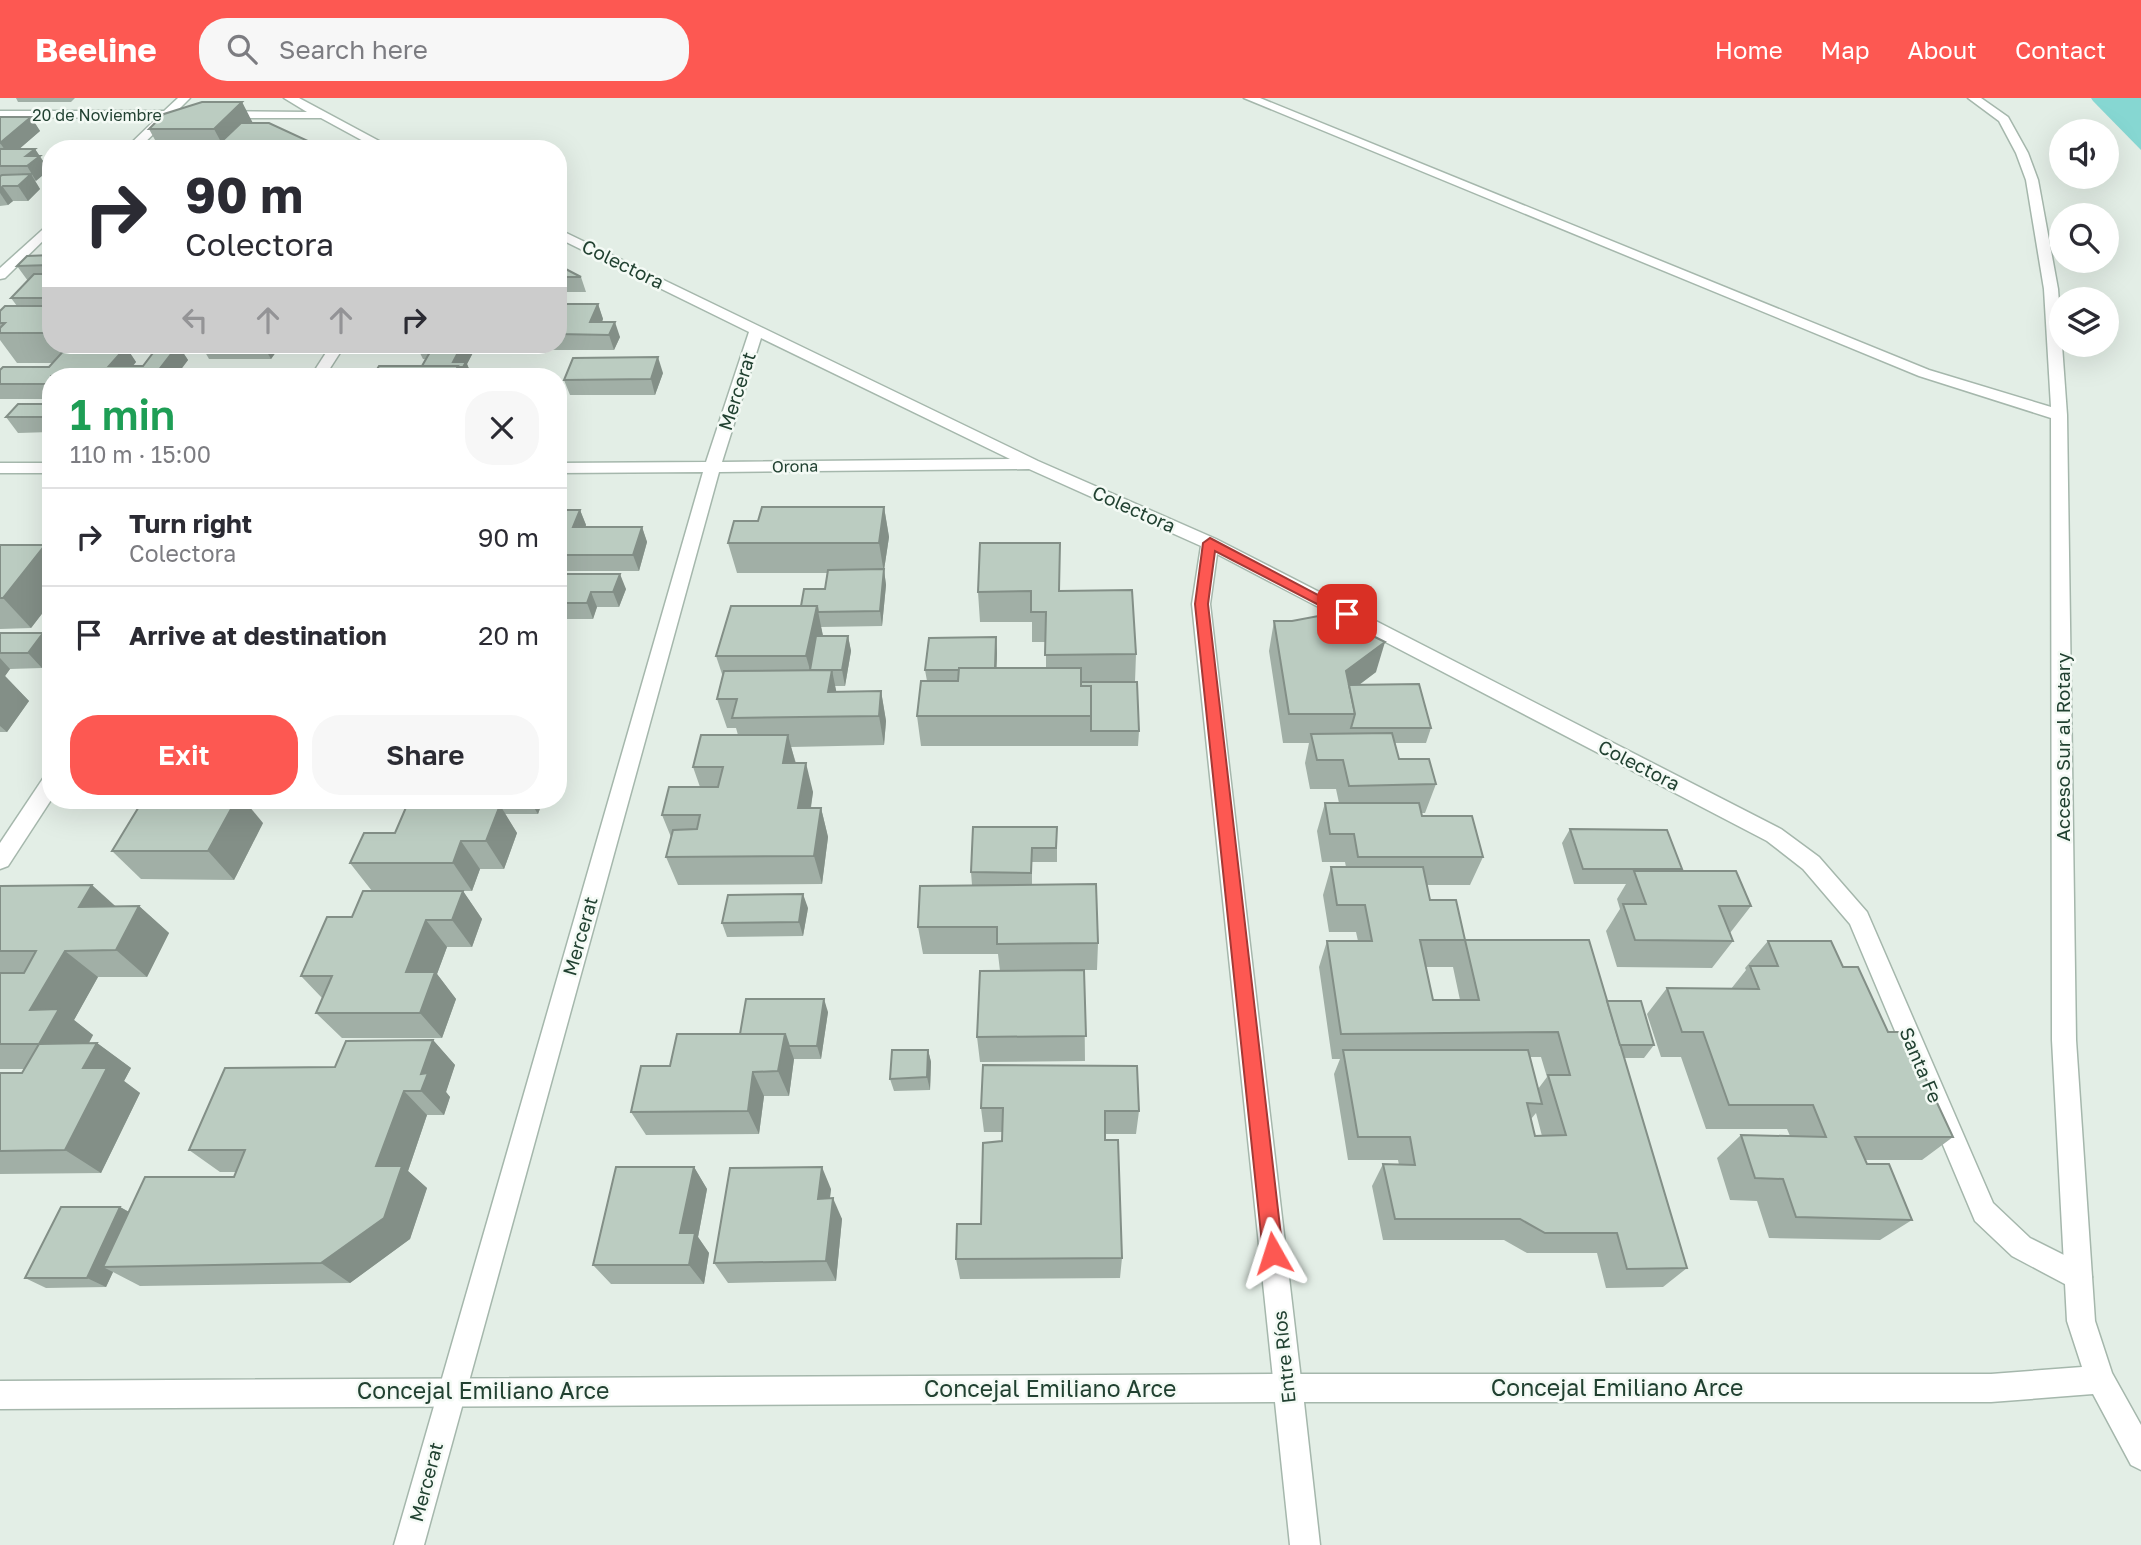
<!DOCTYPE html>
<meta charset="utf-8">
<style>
body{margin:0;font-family:"Golos Text",sans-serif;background:#f7f7f7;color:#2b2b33;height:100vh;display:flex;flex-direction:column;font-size:26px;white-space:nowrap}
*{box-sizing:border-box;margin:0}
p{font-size:23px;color:#7c7c81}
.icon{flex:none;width:38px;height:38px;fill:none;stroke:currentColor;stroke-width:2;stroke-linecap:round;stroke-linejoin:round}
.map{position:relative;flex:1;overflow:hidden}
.details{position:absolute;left:42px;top:270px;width:525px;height:441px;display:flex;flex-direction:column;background:#fff;border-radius:28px;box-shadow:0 7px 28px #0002}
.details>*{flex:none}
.hud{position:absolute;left:42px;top:42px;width:525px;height:214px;border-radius:28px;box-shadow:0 7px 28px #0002;background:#fff;color:#2b2b33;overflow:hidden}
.fabs{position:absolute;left:2049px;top:21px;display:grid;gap:14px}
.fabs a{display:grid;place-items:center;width:70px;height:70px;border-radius:50%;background:#fff;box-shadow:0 7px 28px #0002;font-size:35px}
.pin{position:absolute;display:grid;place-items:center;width:60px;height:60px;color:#fff;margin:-30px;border-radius:14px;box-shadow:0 4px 10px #0006}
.me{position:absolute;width:77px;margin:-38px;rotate:354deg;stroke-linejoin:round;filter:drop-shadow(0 0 5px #0008)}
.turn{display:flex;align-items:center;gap:24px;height:147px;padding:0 28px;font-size:32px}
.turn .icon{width:91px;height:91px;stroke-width:2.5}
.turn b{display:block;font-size:49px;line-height:60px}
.lanes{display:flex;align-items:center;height:66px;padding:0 28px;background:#0003;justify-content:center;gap:35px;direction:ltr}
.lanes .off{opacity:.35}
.round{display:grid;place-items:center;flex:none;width:74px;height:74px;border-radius:28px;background:#f7f7f7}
.head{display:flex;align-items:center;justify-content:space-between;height:119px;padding:0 28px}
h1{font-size:42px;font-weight:600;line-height:52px;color:#1e9e55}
.cta{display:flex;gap:14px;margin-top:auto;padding:14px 28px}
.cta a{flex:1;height:80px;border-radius:28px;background:#fd5852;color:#fff;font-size:28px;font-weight:600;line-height:80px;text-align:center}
.cta a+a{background:#f7f7f7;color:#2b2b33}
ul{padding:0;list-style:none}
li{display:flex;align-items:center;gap:21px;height:98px;padding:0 28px;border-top:2px solid #e1e1e2}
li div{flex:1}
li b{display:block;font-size:26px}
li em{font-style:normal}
header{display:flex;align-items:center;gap:42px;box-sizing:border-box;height:98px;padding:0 35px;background:#fd5852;color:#fff}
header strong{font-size:33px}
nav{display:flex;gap:38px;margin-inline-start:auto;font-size:24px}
.search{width:490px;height:63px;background:#f7f7f7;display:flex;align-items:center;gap:18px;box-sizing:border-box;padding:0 24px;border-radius:28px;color:#7c7c81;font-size:26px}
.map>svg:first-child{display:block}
.water{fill:#86d7d2}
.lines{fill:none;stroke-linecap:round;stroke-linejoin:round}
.minor-casing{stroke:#a5b7ac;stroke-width:3}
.tertiary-casing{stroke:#a5b7ac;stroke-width:3}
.minor{fill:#fff;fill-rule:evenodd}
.tertiary{fill:#fff;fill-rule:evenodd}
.wall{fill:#a1afa6;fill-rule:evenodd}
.shaded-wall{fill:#838f87}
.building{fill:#bbccc1;stroke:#838f87;stroke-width:2;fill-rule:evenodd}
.route{fill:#fd5852;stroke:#a43935;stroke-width:2}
.labels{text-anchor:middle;stroke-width:5;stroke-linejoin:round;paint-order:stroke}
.far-street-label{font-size:16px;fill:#214131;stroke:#f4faf5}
.street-label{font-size:19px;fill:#214131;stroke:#f4faf5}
.near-street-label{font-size:23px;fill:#214131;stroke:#f4faf5}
</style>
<header>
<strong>Beeline</strong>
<div class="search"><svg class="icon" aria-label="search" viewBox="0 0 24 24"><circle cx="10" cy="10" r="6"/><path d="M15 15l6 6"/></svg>Search here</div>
<nav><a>Home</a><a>Map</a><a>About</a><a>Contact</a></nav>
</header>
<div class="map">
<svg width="2141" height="1447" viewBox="0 0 2141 1447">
<rect width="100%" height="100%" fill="#e3eee6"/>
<polygon class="water" points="2091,0 2141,0 2141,52 2093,3"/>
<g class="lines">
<defs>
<g id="minor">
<polygon points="178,0 190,0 177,13 307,14 284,0 299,0 394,51 378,51 321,20 170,20 138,51 125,51 157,20 0,19 0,13 164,13"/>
<polygon points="51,124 51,135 5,180 0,181 0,170"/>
<path d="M558,131L1038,363L1216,441L1781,731L1819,759L1867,814L1993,1105L2030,1140L2088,1169L2092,1179L2088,1189L2078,1193L2012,1158L1975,1123L1850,826L1803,771L1767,743L1217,456L1210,506L1302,1290L1298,1300L1288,1304L1278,1300L1274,1290L1192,506L1201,448L1029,371L719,374L424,1447H394L703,374L558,375V365L706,364L749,234L558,140ZM761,240L1010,361L722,364Z"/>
<polygon points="331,247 345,247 325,278 311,278"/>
<rect x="0" y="365" width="51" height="10"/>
<polygon points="51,677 51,702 8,768 0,771 0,745 44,679"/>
</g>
<polygon id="tertiary" points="1244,0 1260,0 1929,272 2051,309 2044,191 2026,82 2016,55 1999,23 1968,0 1981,0 2008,19 2028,55 2038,82 2058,191 2067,317 2076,942 2095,1223 2112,1275 2141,1327 2141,1372 2131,1367 2093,1296 1991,1304 1304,1304 1320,1447 1290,1447 1275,1304 0,1311 0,1283 1288,1276 1991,1276 2082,1269 2067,1223 2052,942 2051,320 1919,278"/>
</defs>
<use href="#minor" class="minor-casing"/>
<use href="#tertiary" class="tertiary-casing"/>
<use href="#minor" class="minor"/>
<use href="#tertiary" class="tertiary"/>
</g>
<g class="wall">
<polygon points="16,0 75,0 71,4 18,4"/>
<polygon points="242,4 252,25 312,51 160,51 149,31"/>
<polygon points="0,19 31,19 40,33 19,51 35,51 49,72 35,83 40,91 28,103 13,103 8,107 0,108"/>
<polygon points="51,157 51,247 115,247 113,249 126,249 136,264 133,268 143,268 178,247 188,262 176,278 51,278 51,301 0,301 0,272 49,269 53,265 17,265 0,242 0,213 17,208 11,200 28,183 17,168"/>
<polygon points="558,167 581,179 586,194 558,194"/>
<polygon points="558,206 598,206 603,221 602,224 620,239 614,252 547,252 545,247 558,247"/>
<polygon points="201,247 281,247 271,261 209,261"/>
<polygon points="416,247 477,247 467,266 472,278 373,278 422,268 425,261 423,261"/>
<polygon points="663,275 655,297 570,297 564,282"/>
<polygon points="51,302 51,334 18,335 6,319 47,306"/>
<polygon points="884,409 889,439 884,472 886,487 882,528 821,529 823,538 848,538 851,553 845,588 835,588 836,594 881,593 886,623 884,647 791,649 796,665 813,694 811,710 821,710 828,739 822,786 678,787 666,759 671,739 662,717 700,689 693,669 738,637 736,630 727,630 717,601 723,579 716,558 801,508 825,491 827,475 737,475 728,445 758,423"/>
<polygon points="558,412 580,412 586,427 585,429 642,429 647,444 639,473 558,473"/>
<polygon points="0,447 51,453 51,504 31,530 0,531"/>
<polygon points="558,476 626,491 619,509 597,509 593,521 558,521"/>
<polygon points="1060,493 1136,556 1135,584 1139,633 1138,648 921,648 917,618 927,583 925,572 996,539 997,555 996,570 1046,570 1046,544 1032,544 1032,524 980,524 978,494"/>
<path d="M1274,523L1376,574L1359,587L1431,630L1426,645H1395L1399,661L1436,686L1425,715H1422V718L1483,759L1470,787H1427L1430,802L1465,842L1607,903L1654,947L1644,960H1624L1687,1170L1663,1189L1606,1190L1597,1155H1527L1504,1142H1383L1372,1088L1383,1066L1399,1067L1398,1062H1348L1334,976L1340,961H1332L1319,869L1327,843H1358L1356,834H1329L1323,797L1331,769H1346L1345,764H1322L1317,733L1325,705H1339L1336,691H1310L1305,665L1309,645H1283L1269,553ZM1426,869H1453L1460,902H1433ZM1530,959H1541L1547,979L1538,991ZM1536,1015L1542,1038H1535L1531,1021Z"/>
<polygon points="0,535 43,535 51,544 51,558 42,570 10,571 5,578 29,603 7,634 0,634"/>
<polygon points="407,702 543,702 538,716 505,716 517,735 504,771 480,771 472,793 372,793 350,765 395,735 416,707 413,702"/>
<polygon points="263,725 234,782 141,781 112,753"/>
<polygon points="1057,729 1057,764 1032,764 1032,786 1098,845 1097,872 1084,872 1085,963 980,964 977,939 1000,873 998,856 923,856 918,829 972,787 971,774"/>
<polygon points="1570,731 1682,771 1681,773 1751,808 1730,835 1733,843 1712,870 1617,869 1606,833 1620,811 1617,801 1626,786 1574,786 1562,745"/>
<polygon points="0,788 116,808 139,808 169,835 147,879 98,879 74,922 93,937 89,945 97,945 131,970 124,983 140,995 101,1075 0,1076 0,975 22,975 25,971 0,971"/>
<polygon points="463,793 482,821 472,849 447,849 437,876 456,901 442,940 342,940 316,915 323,901 301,878 352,819"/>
<polygon points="808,810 803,838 727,839 722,825"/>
<polygon points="1768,843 1843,869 1888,934 1953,1039 1922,1062 1865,1062 1867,1066 1912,1122 1880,1142 1769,1140 1757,1103 1730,1102 1717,1060 1741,1037 1790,1038 1787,1031 1706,1031 1681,959 1661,959 1647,916 1667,890 1731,891 1746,872 1745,870"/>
<polygon points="828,914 821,961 794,961 789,998 764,998 759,1036 646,1037 631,1014 670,968"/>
<polygon points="433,942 455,967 446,994 450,999 444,1017 427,1017 408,1073 427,1090 410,1141 350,1185 140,1188 113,1174 106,1189 46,1190 25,1180 120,1109 129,1114 234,1079 236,1074 220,1074 189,1052 335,969"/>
<polygon points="928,952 931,964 930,992 894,993 890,981"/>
<polygon points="981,1010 1139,1013 1136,1036 1105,1036 1122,1160 1120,1180 960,1181 956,1161 981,1126 1002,1043 1002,1034 984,1034"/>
<polygon points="694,1069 707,1091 698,1139 709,1155 704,1186 611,1186 593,1167"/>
<polygon points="831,1091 830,1100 842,1121 836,1183 728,1185 714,1165"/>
</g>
<g class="shaded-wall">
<polygon points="242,4 256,31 221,44 214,31"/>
<polygon points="31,19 40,33 10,59 0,45"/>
<polygon points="308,43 312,51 300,51"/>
<polygon points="35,51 49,72 36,83 27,68 26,58"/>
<polygon points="31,76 40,91 28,103 18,88"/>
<polygon points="0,85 13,103 8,107 0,95"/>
<polygon points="598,206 603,221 596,237 590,224"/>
<polygon points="615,224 620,239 614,252 609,237"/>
<polygon points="87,247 115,247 99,264"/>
<polygon points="178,247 188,262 176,278 154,278"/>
<polygon points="263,247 281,247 271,261"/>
<polygon points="462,247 477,247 467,266 472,278 467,278 463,269 459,269 463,278 453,278 453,264"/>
<polygon points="126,249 136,264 124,278 109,268"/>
<polygon points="658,259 663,275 655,297 651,281"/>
<polygon points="884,409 889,439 884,472 886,487 882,528 880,513 884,475 879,445"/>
<polygon points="580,412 586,427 579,445 573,429"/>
<polygon points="642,429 647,444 639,473 633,457"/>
<polygon points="45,447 51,453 51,504 31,530 3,500"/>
<polygon points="620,476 626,491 619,509 613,494"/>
<polygon points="591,494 597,509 593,521 587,505"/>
<polygon points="817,508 823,538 810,572 806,558"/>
<polygon points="43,535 51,544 51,558 42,570 28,555"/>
<polygon points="848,538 851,553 845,588 842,572"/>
<polygon points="996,539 997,555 996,587 995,572"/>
<polygon points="1385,544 1376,574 1344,598 1346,573"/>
<polygon points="0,560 10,571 5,578 29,603 7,634 0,628"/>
<polygon points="832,572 838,602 828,594"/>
<polygon points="881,593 886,623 884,647 879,618"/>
<polygon points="788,637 796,667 783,665"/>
<polygon points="806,665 813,694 806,739 798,710"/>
<polygon points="236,702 244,702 263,725 234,782 208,753"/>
<polygon points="529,702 543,702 538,716"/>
<polygon points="500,707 517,735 504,771 486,743"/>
<polygon points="821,710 828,739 822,786 814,758"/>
<polygon points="461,743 480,771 472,793 453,765"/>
<polygon points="92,787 123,815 79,809"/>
<polygon points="463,793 482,821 472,849 452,822"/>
<polygon points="803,796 808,810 803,838 799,824"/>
<polygon points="139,808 169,835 147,879 116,852"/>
<polygon points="426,822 447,849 437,876 456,901 442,940 420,915 406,874"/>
<polygon points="65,853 98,879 74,922 93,937 75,970 39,946 30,912"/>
<polygon points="824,901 828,914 821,961 817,948"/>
<polygon points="785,936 794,961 789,998 778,973"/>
<polygon points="433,942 455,967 446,994 450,999 444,1017 421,993 421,976"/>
<polygon points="97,945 131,970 124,983 140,995 101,1075 65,1052 83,970"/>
<polygon points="928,952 931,964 930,992 927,979"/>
<polygon points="753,974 764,998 759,1036 748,1013"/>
<polygon points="404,993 427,1017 408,1073 427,1090 410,1141 350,1185 321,1165 376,1068"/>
<polygon points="694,1069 707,1091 698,1139 709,1155 704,1186 689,1167 680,1135"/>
<polygon points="822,1069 831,1091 827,1122 818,1101"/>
<polygon points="833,1100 842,1121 836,1183 826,1163"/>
<polygon points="120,1109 138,1119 103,1169 113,1174 106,1189 87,1180"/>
</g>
<g class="building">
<polygon points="202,4 242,4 214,31 149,31 164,16"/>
<polygon points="0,19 31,19 0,45"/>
<polygon points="241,25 269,25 308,43 300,51 243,51 249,45 221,44"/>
<polygon points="0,51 35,51 26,58 40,58 27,68 0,68"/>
<polygon points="31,76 18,88 3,88 0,91 0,78 2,77"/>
<polygon points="51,157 51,167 17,168 27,158"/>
<polygon points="558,167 581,179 558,179"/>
<polygon points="34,176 51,176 51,200 11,200"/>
<polygon points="558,206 598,206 590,224 615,224 609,237 558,236"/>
<polygon points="5,208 51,208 51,235 0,235 0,230 5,225 0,225 0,213"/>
<polygon points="159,247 178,247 154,278 51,278 51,286 0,286 0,272 3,269 49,269 67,249 126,249 109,268 143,268"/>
<polygon points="434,247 462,247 453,264 466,264 463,269 459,269 458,268 422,268"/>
<polygon points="658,259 651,281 564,282 573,260"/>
<polygon points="379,268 458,268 453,278 373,278"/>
<polygon points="51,302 51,319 6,319 18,306 47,306"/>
<polygon points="762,409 884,409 879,445 728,445 734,423 758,423"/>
<polygon points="558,412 580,412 573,429 642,429 633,457 558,457"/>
<polygon points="980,445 1060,445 1059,493 1132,492 1136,556 1045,557 1046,514 1031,514 1031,493 978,494"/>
<polygon points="0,447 45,447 3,500 0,500"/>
<polygon points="884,471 880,513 818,514 817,508 801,508 804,491 825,491 828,472"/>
<polygon points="558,476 620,476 613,494 591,494 587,505 558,505"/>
<polygon points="731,508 817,508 806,558 716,558"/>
<polygon points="1329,516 1385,544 1346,573 1355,616 1289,616 1274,523 1292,523"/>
<polygon points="0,535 43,535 28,555 0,555"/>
<polygon points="816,538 848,538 842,572 810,572"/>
<polygon points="996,539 995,570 959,570 959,572 925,572 929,540"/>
<polygon points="959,570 1081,570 1081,588 1091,588 1091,618 917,618 921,583 958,583"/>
<polygon points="832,572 828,594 881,593 879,618 732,620 737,601 717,601 724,573"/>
<polygon points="1081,584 1137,584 1139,633 1091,633 1091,588 1081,588"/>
<polygon points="1419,586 1431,630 1351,630 1355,616 1349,587"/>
<polygon points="1392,635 1399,661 1429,661 1436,686 1349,688 1343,662 1317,662 1311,636"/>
<polygon points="701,637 788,637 783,665 806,665 798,710 821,710 814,758 666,759 673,732 697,731 700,717 662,717 669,689 718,689 723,669 693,669"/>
<polygon points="143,702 236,702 208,753 112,753"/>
<polygon points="1325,705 1419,705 1422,718 1472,718 1483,759 1358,759 1354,736 1330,736"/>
<polygon points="407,707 500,707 486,743 461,743 453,765 350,765 364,735 395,735"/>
<polygon points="973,729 1057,729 1056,750 1032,750 1031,775 971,774"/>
<polygon points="1570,731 1667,732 1682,771 1583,771"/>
<path d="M1331,769H1423L1430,802H1456L1465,842H1589L1687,1170L1627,1171L1617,1135H1545L1520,1121H1395L1383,1066L1415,1067L1410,1039H1358L1343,952H1528L1542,1006L1527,1005L1535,1038L1566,1037L1548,977H1570L1558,934L1341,936L1327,843H1372L1365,807H1337ZM1420,842H1465L1479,902H1433Z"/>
<polygon points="1634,773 1736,773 1751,808 1719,808 1733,843 1635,842 1623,806 1646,806"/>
<polygon points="1096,786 1098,845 997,846 997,829 918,829 920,788"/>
<polygon points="92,787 79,809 139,808 116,852 65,853 30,912 59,911 39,946 0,946 0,875 24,875 36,853 0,853 0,788"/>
<polygon points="363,793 463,793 452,822 426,822 406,874 435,874 420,915 316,915 332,878 301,878 327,819 352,819"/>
<polygon points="803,796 799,824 722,825 728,797"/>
<polygon points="1768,843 1831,843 1843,869 1858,869 1888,934 1904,934 1953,1039 1855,1039 1867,1066 1889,1066 1912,1122 1796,1119 1783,1081 1755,1080 1741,1037 1826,1039 1813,1007 1729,1007 1703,934 1682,934 1667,890 1759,891 1750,868 1778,868"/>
<polygon points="1084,872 1086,938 977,939 980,873"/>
<polygon points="746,901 824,901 817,948 789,948 785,936 740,936"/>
<polygon points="1607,903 1641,903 1654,947 1620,947"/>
<polygon points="677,936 785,936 778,973 753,974 748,1013 631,1014 641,968 670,968"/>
<polygon points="433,942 421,976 428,975 421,993 404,993 376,1068 402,1068 384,1120 321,1165 103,1169 145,1079 234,1079 245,1052 189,1052 225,970 335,969 346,943"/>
<polygon points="97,945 83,970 107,970 65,1052 0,1053 0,975 22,975 39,946"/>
<polygon points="892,952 928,952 927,979 890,981"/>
<polygon points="983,967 1137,968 1139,1013 1105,1013 1105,1042 1118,1042 1122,1160 956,1161 957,1126 981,1126 983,1045 1002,1043 1003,1010 981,1010"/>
<polygon points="616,1069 694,1069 680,1135 695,1135 689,1167 593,1167"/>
<polygon points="822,1069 818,1101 833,1100 826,1163 714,1165 730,1070"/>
<polygon points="61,1109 120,1109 87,1180 25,1180"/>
</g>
<polygon class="route" points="1210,440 1354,516 1347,520 1342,519 1215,453 1208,506 1283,1155 1280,1162 1273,1165 1266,1162 1263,1155 1195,506 1203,445"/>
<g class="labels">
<g class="far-street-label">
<text x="97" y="23">20 de Noviembre</text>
<text transform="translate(795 368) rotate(-1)" y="6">Orona</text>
</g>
<g class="street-label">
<text transform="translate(623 166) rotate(26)" y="7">Colectora</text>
<text transform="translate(737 293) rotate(-72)" y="7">Mercerat</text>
<text transform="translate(1134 411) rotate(24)" y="7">Colectora</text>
<text transform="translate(2063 649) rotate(-90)" y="7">Acceso Sur al Rotary</text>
<text transform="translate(1639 667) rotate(27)" y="7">Colectora</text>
<text transform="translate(580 838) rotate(-74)" y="7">Mercerat</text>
<text transform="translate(1921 967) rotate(67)" y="7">Santa Fe</text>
<text transform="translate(1284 1259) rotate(-96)" y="7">Entre Ríos</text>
<text transform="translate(426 1384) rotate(-75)" y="7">Mercerat</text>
</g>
<g class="near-street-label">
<text x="1617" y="1298">Concejal Emiliano Arce</text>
<text x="1050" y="1299">Concejal Emiliano Arce</text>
<text x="483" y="1301">Concejal Emiliano Arce</text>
</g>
</g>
</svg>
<div class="fabs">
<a><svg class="icon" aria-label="sound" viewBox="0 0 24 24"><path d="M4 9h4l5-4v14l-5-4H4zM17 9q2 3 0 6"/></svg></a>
<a><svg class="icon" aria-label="search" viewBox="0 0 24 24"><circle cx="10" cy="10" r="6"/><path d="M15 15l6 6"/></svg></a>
<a><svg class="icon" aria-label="layers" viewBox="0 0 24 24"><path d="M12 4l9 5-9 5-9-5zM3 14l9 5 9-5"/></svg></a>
</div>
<div class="pin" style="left:1347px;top:516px;background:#d93025"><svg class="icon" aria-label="arrive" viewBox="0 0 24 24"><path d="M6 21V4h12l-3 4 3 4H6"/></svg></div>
<svg class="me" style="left:1273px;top:1155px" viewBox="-20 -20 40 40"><path d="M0-17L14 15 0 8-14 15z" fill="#fd5852" stroke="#fff" stroke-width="4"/></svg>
<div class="hud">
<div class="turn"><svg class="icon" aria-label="right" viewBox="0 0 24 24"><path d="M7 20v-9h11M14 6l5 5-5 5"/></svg><div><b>90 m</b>Colectora</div></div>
<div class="lanes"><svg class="icon off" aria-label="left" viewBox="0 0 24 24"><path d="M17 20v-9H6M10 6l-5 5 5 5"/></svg><svg class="icon off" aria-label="ahead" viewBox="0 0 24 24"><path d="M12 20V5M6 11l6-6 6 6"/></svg><svg class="icon off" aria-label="ahead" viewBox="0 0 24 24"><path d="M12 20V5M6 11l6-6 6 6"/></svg><svg class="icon" aria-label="right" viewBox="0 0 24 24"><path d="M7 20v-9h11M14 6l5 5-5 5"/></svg></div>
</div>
<section class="details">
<div class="head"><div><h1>1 min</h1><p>110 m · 15:00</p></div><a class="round"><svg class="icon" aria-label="close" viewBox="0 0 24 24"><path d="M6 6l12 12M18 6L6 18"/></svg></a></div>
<ul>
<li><svg class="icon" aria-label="right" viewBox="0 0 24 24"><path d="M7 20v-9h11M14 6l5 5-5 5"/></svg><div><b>Turn right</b><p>Colectora</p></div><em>90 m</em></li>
<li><svg class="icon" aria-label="arrive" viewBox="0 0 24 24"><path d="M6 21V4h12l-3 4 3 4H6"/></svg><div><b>Arrive at destination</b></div><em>20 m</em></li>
</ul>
<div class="cta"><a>Exit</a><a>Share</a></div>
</section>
</div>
